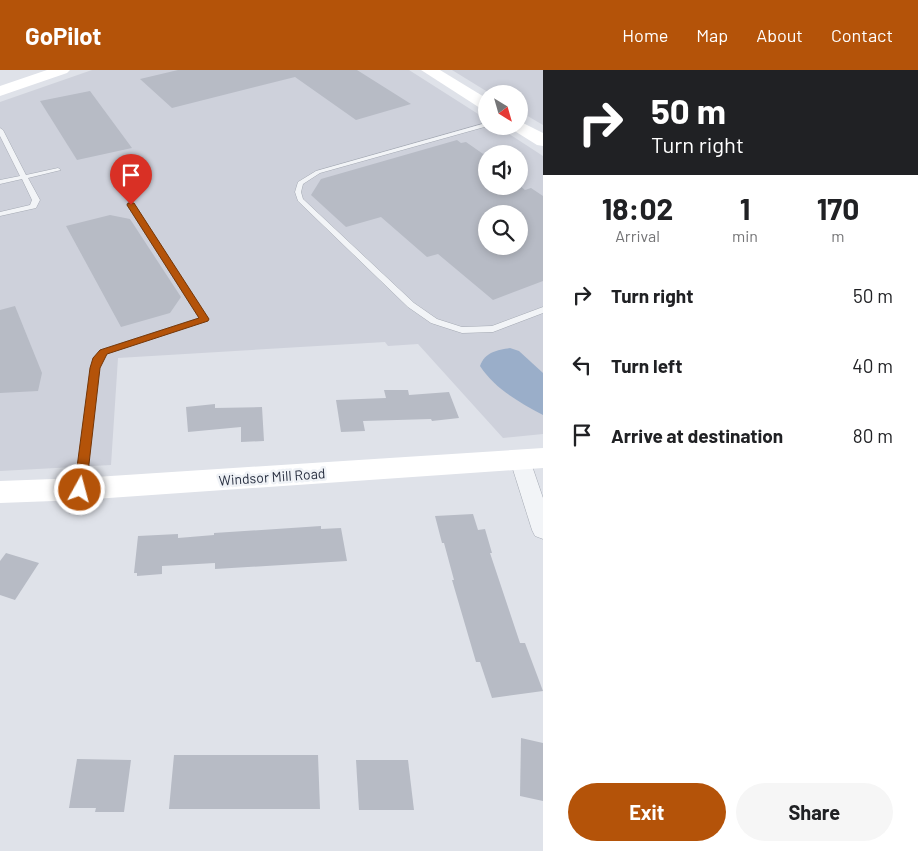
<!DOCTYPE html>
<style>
body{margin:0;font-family:Barlow,sans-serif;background:#f6f6f6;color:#202124;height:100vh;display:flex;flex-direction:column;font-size:19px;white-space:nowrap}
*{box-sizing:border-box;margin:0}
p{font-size:16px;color:#757577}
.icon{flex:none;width:28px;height:28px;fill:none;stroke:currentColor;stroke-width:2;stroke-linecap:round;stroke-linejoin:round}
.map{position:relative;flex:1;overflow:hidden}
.side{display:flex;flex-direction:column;background:#fff;width:375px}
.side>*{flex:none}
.top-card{background:#202124;color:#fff;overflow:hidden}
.needle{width:32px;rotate:143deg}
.tools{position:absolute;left:478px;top:15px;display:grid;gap:10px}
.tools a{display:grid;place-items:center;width:50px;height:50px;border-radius:50%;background:#fff;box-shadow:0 2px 8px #0003;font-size:25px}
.pin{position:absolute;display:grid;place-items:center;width:42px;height:42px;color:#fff;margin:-51px -21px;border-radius:50% 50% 50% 0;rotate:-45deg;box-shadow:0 0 5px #0007}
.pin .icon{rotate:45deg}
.me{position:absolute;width:55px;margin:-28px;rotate:7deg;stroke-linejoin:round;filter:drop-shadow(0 0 4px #0008)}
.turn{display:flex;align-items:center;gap:18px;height:105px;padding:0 25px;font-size:22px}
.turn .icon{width:65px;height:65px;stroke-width:2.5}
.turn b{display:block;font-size:35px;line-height:42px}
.eta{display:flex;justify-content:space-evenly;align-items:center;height:85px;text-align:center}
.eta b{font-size:30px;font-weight:700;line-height:35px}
.action{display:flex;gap:10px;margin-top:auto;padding:10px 25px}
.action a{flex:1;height:58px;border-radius:30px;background:#b45309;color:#fff;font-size:20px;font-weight:700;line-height:58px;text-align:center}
.action a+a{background:#f6f6f6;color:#202124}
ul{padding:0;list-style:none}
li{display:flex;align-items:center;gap:15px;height:70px;padding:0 25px}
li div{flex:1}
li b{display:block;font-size:19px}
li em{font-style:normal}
header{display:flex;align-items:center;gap:30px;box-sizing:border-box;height:70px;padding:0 25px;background:#b45309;color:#fff}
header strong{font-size:24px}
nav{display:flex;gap:28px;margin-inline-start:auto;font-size:18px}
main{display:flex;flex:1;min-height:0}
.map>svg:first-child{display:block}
.built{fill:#ced1db;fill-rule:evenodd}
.water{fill:#9aaec9}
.building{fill:#b7bbc5;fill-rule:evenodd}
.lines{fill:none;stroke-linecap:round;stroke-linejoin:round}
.lane-casing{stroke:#a4a9b3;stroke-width:1}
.street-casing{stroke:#a4a9b3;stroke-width:1}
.lane{fill:#f2f4f7;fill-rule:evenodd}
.street{fill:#f2f4f7;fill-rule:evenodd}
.secondary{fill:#fff;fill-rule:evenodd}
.route{fill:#b45309;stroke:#753606}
.labels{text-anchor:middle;stroke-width:5;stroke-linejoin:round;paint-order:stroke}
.street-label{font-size:14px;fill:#282f40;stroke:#eff2f6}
</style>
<header>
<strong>GoPilot</strong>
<nav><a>Home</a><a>Map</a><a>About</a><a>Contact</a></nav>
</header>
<main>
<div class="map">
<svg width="543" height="781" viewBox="0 0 543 781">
<rect width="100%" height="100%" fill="#dfe2e9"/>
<g class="built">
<path d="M92,0H409L486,49V56H497L543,86V364L503,368L418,274L388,276L385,272L118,288L111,395L0,401V32ZM486,84H519V116H486ZM486,144H519V176H486Z"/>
<polygon points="452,0 543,0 543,55 519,41 519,24 491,24"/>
</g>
<path class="water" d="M510,278L519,281L543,303V345C519,332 495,319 480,296C485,282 497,280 510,278Z"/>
<g class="building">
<polygon points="178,0 357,0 411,34 356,50 295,7 172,38 140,9"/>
<polygon points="90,21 132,78 77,90 40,31"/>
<path d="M457,70L461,73L466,72L486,86V116L519,115L525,120L531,118L543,126V211L493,230L438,184L427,187L381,147L346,157L311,125L321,109ZM486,144H519V176H486Z"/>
<polygon points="110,145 130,149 181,227 170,243 121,257 66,156"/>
<polygon points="15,236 42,303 38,321 0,323 0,240"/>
<polygon points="384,320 408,320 409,325 449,322 459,348 432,351 431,349 363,351 365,361 341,362 336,330 386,328"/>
<polygon points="215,334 215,338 262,337 264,371 241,372 241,357 188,362 186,337"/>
<polygon points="473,444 478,460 485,459 492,483 490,483 520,573 525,573 543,621 492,628 480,592 476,592 452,510 454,510 444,473 442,473 435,446"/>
<polygon points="321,456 321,459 341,458 347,491 215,499 215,493 162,496 162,504 137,506 137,503 134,503 138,466 178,464 178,468 214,465 214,463"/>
<polygon points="6,483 39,493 15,530 0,525 0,491"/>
<polygon points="521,668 543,673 543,731 520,726"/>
<polygon points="174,685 318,685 320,739 169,739"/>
<polygon points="77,689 131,690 124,742 95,742 96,738 69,738"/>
<polygon points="356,690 408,690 414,740 359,740"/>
</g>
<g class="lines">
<defs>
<g id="lane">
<polygon points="486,53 486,56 488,56 320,103 303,114 301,122 303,129 414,233 437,249 462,257 492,256 543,237 543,243 493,262 462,263 431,253 408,237 298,131 295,122 298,112 316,101"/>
<polygon points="0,58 3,60 26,105 58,98 61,100 28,108 40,130 36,138 0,146 0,142 30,135 32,130 22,109 0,114 0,110 20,106 0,66"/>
<polygon points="128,133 135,135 208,249 207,251 106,284 102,289 99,298 85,419 84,422 76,422 75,419 91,298 94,288 100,280 199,248 127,135"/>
</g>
<polygon id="street" points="520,382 527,385 530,390 543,428 543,469 535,466 532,460 510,390 513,385"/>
</defs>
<use href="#lane" class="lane-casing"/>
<use href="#street" class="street-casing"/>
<use href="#lane" class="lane"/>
<use href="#street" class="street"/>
<g class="secondary">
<polygon points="47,0 70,0 67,3 0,26 0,16"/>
<polygon points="421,0 440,0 486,28 486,40 480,38"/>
<polygon points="519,51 543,63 543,76 537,75 513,60 511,56 519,56"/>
<polygon points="543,378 543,398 80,430 0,433 0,411 80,408"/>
</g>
</g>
<polygon class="route" points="128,133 134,133 209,249 208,251 107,284 100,298 86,420 80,424 74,420 90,298 93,288 100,280 199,248 127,135"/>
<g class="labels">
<g class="street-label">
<text transform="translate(272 407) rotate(-4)" y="5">Windsor Mill Road</text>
</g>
</g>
</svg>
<div class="tools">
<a><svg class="needle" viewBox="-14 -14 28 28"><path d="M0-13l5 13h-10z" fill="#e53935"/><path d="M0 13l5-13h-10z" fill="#757577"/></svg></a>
<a><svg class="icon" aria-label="sound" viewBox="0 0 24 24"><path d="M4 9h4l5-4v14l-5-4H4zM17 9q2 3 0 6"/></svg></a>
<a><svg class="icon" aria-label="search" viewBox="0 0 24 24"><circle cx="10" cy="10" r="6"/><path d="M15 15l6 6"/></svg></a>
</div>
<div class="pin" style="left:131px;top:135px;background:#d93025"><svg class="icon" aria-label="arrive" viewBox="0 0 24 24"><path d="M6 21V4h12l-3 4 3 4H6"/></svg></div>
<svg class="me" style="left:80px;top:420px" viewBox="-20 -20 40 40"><circle r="17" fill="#b45309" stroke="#fff" stroke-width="3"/><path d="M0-11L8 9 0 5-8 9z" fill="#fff"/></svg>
</div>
<section class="side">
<div class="top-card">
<div class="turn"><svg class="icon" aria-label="right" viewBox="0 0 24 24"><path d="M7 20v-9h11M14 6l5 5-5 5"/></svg><div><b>50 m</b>Turn right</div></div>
</div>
<div class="eta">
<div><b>18:02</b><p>Arrival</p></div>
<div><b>1</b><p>min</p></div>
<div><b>170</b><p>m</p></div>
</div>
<ul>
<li><svg class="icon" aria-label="right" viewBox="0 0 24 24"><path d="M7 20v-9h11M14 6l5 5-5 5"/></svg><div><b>Turn right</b></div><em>50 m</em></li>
<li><svg class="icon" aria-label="left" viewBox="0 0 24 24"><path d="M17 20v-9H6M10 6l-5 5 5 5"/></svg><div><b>Turn left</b></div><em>40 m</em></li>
<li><svg class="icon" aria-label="arrive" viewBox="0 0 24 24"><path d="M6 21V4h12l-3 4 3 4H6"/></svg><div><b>Arrive at destination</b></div><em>80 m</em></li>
</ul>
<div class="action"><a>Exit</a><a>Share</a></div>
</section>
</main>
